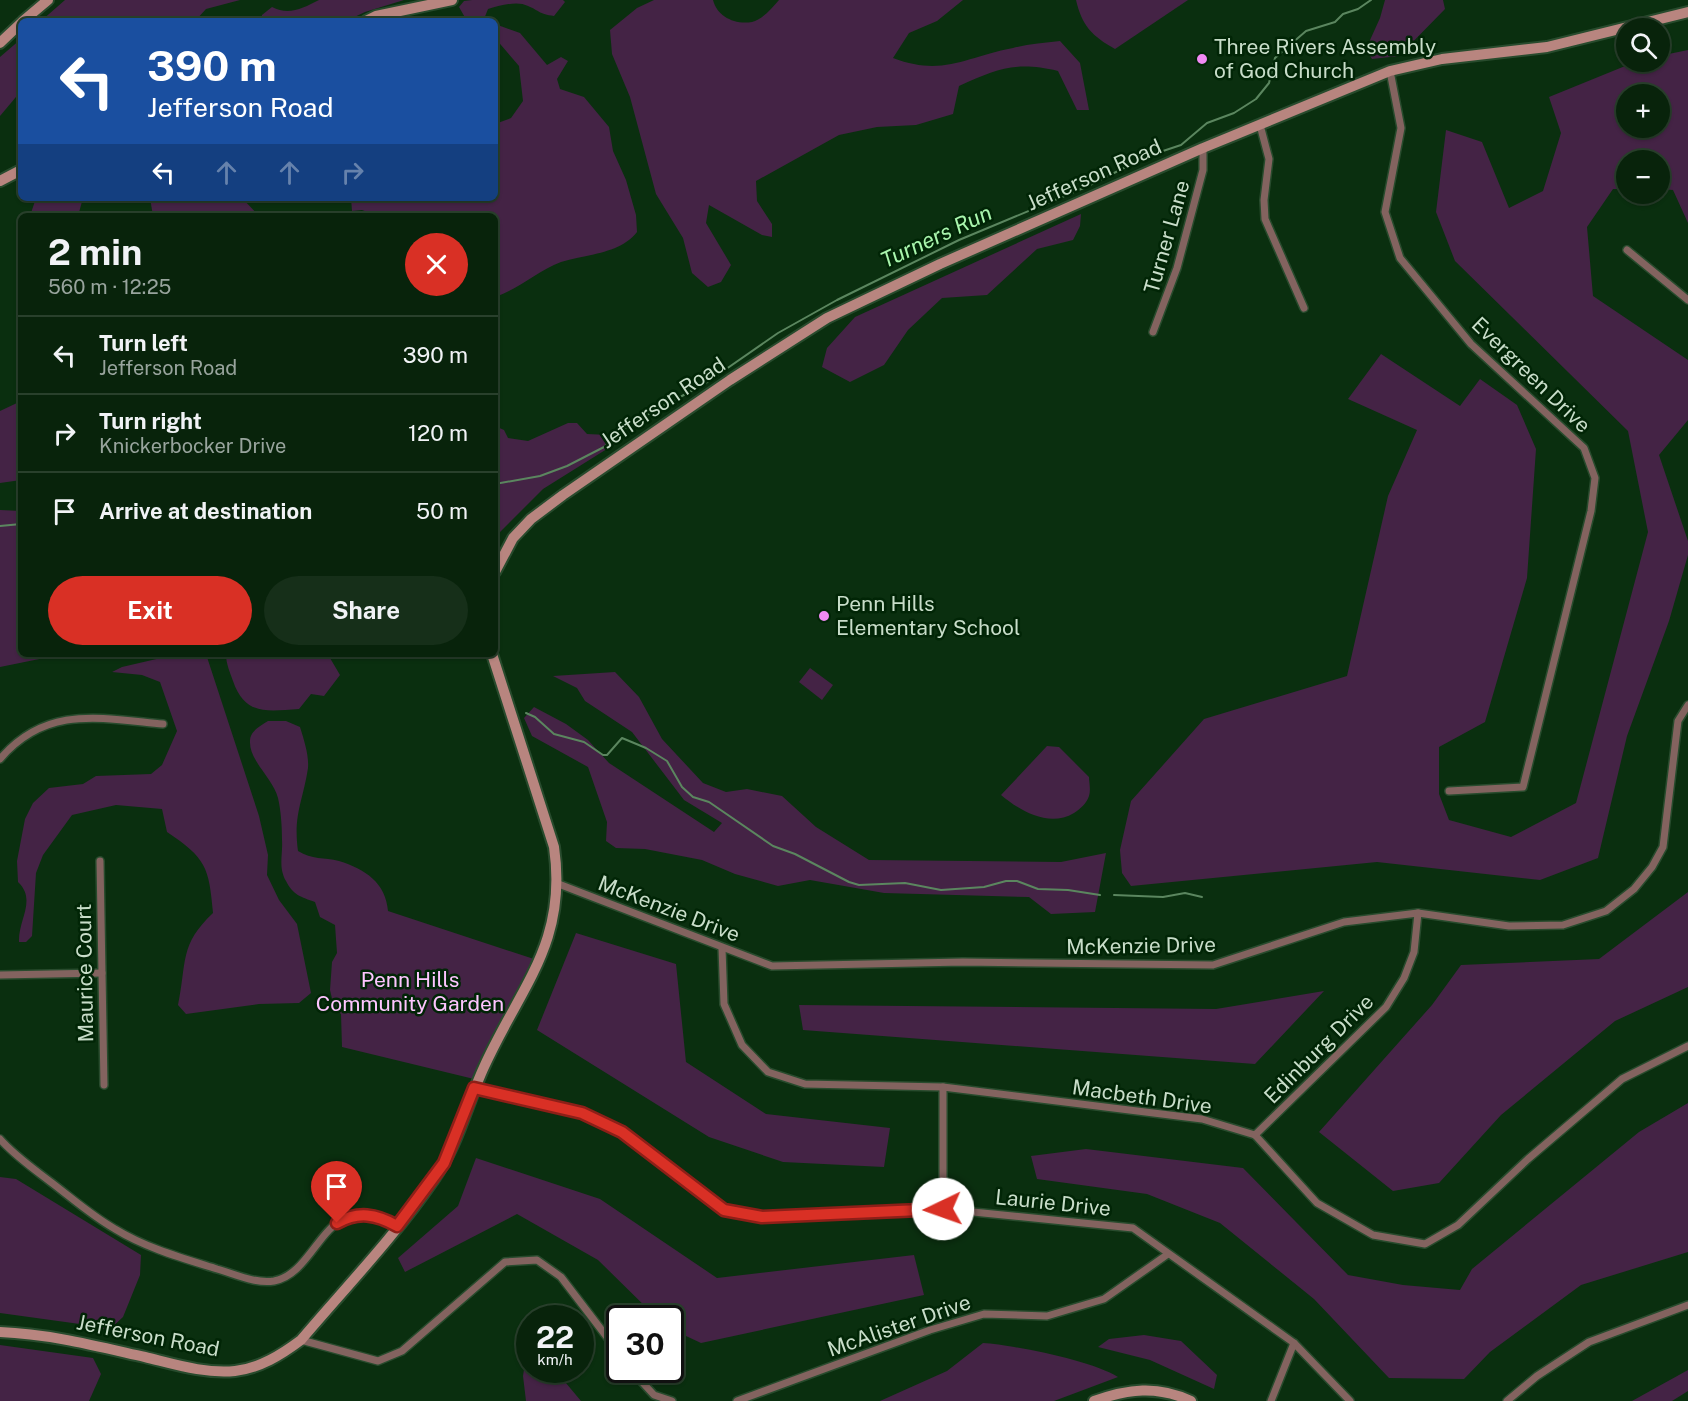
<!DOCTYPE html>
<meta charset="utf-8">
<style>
body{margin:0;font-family:"Public Sans",sans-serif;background:#162f19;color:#f1f3f6;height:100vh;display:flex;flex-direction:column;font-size:22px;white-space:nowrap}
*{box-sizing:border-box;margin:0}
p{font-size:20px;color:#98a49d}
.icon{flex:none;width:33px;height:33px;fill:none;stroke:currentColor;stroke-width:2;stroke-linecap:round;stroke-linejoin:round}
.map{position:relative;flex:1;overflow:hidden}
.panel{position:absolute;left:18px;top:213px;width:480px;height:444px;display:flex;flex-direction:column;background:#08230b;border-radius:9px;box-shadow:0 2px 4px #0004,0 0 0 2px #29402c}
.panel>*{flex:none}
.top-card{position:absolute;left:18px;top:18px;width:480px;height:183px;border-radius:9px;box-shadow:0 2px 4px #0004,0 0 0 2px #29402c;background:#1a4fa0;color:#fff;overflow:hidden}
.fabs{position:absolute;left:1616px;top:18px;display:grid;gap:12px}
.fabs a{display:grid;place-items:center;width:54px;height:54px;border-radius:50%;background:#08230b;box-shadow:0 2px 4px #0004,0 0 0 2px #29402c;font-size:30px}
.speed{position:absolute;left:516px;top:1305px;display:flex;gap:12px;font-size:30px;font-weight:700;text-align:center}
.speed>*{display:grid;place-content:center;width:78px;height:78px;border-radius:50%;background:#08230b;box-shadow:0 2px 4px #0004,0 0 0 2px #29402c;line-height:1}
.speed small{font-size:15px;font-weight:400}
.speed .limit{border:3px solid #111;border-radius:9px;background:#fff;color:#111}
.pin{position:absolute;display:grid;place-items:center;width:51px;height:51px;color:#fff;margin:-62px -26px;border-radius:50% 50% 50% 0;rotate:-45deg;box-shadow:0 0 6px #0007}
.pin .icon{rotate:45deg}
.me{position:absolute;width:66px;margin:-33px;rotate:267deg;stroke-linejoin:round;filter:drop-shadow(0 0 4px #0008)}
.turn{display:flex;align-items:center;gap:21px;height:126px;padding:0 30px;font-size:27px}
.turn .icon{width:78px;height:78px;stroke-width:2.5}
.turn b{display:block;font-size:42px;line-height:51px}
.lanes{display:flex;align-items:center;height:57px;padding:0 30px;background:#0003;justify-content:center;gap:30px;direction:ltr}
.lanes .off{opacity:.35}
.round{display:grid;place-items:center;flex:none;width:63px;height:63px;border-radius:32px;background:#162f19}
.headline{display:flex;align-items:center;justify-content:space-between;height:102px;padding:0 30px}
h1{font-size:36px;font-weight:700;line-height:45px}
.button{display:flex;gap:12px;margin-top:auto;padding:12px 30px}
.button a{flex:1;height:69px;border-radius:36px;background:#d93025;color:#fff;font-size:24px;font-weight:700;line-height:69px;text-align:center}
.button a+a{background:#162f19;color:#f1f3f6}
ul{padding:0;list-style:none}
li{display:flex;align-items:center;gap:18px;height:78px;padding:0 30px;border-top:2px solid #29402c}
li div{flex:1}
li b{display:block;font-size:22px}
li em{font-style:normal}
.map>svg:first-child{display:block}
.green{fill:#442345;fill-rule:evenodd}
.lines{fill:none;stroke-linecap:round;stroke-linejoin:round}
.stream{stroke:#5b865f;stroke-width:2}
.street-casing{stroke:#284b2d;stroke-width:10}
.secondary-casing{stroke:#284b2d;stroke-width:14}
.street{stroke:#83635f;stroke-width:7}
.secondary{stroke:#b8857f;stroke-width:10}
.route-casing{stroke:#8d1f18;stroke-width:15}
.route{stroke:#d93025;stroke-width:10}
.poi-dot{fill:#f18af4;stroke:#012506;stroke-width:2}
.labels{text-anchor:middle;stroke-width:5;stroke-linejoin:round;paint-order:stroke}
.poi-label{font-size:21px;fill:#c8ddc9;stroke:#012506;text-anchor:start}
.street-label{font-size:21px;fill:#c8ddc9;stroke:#012506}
.park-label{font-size:21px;fill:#fec5ff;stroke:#012506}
.water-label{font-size:22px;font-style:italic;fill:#a9f6ad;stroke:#012506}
</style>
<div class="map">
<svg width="1688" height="1401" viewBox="0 0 1688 1401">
<rect width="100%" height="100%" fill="#0a2f0f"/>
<g class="green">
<polygon points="65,0 240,0 206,9 195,21 41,21"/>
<path d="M319,0H404L365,12L346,21H261L262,15L272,7C289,16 303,8 319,0Z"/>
<path d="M472,0H563L565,2L554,16C539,14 540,11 528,6C517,0 499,6 488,9L484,19L487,21H467L459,7L464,1Z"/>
<path d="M654,0H713C717,16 734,25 752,22C762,20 772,8 779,0H963L937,21L909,33L893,58C943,77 965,57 1013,48C1028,44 1044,43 1060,41L1080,63L1089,110H1077L1058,71C1015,61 998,69 959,86L953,114L916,125L877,127L839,135L756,181L757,201L772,224V237L762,235L709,205L706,223L731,265L721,282L708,287L692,273L683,238L656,194L630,97L612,54L610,30L637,8Z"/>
<path d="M1076,0H1188L1115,49C1092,36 1082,26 1076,0Z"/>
<polygon points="1385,0 1443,0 1445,9 1399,56 1372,59 1366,49 1380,18"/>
<path d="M495,24L520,33L547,65L561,57L568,61L557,79L560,89L584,97L609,127L613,151L626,180L636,215L637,232C620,254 587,254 561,262C537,271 519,289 495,297V216H378L362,210L352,211L351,198H403L406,201L408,198H495V124L511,118L523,101L519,66L495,38Z"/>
<polygon points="21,39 21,91 0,116 0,57"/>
<path d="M1688,50V223L1673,190L1659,189V160H1626V189H1613L1587,227L1593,296L1688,360V420L1659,455L1688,541V555L1669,621L1627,736L1598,858L1540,880L1377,862L1131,886L1122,873L1120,850L1131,801L1204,719L1347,676L1388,496L1417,430L1348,399L1381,354L1460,406L1480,379L1517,405L1536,449L1527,578L1485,722L1439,747V794L1449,820L1511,837L1576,803L1648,532L1628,431L1455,261L1436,212L1446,130L1482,142L1509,208L1543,191L1561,133L1549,97L1635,62H1659V56ZM1626,94H1659V128H1626Z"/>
<polygon points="36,198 83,198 78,216 30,216"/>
<polygon points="150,198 242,198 259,216 153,216"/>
<polygon points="1081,214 1080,226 1073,240 1037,249 987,295 942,298 908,330 884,365 850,382 822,367 827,348 855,317"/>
<polygon points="21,397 21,480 0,483 0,411 17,403"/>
<polygon points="568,423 577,423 587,434 608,435 618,442 543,489 495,537 495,426 504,430 508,438 528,441"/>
<polygon points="0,510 21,511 21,654 64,654 0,667"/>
<path d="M178,654H206L259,816L268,855L267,875L279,900L297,924L311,993L299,1003L259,1004L186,1014L178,1005C187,962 179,945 213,913C209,867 206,858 167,832L162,809L116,805L72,815L43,855L36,873L32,936L26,942H19C18,920 37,900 18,882L17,861L25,819L33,803L49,788L83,784L96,776L151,774L162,765L177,731L160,682L142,675L112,672L122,667Z"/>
<path d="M226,654H324L330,658L340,675L324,696L311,694L299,709C267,711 245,716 233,681C230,672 226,664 226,654Z"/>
<polygon points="810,668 833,685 822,700 799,682"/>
<polygon points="615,672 639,697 662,739 703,783 726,792 747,789 782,796 816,827 869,860 1061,862 1106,853 1095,912 1051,914 1029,897 884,893 810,880 778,886 735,874 702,860 645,849 616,848 606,841 607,822 588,767 532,736 524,718 534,707 566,724 588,740 609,763 714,832 722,823 684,800 632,732 585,701 577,688 553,676"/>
<path d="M268,721H286L300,727C304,740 309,755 308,768C303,801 293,815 298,851C312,860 324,857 339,861C365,869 386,883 388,911L540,961L525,990L509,1006L474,1079L342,1047L341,1014L334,1007L330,990L332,962L337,953L335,925L320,917L315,902C301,897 293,895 286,881C278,867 283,855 282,840C282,827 281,811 278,798C273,778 249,761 250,741C250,731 260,726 268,721Z"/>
<path d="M1047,746L1059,747L1089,777C1089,782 1091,790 1089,796C1087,803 1080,809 1074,813C1049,828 1020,811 1001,795Z"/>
<polygon points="1688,892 1688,987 1615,1021 1501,1115 1439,1183 1393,1191 1319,1132 1432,1005 1461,965 1599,959"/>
<polygon points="576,933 676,964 686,1062 766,1114 890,1128 884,1167 783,1162 709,1137 537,1030"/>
<polygon points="1324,991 1255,1064 803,1030 799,1005 1216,1009"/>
<polygon points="1688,1103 1688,1252 1581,1285 1490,1352 1464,1379 1389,1378 1314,1299 1220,1223 1147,1194 1037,1179 1031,1156 1086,1149 1243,1168 1348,1275 1403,1285 1460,1290 1472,1269 1639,1132"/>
<polygon points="476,1158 600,1199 717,1278 914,1255 924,1295 701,1343 671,1329 670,1318 657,1318 598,1260 517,1214 405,1272 398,1258 458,1206"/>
<polygon points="0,1177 16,1179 141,1255 140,1275 123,1317 109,1330 87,1325 0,1313"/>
<polygon points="1144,1335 1181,1341 1217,1375 1214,1389 1150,1360 1098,1347 1109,1339"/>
<polygon points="528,1343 530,1370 555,1370 581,1401 526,1401 523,1376"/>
<path d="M983,1343C1014,1345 1093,1361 1118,1377L1054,1401H880L947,1371Z"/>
<polygon points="0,1345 93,1358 101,1374 89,1401 0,1401"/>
<polygon points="1688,1370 1688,1391 1672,1401 1632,1401"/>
</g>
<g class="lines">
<g class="stream">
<polyline points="495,484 540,476 567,466 604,447 630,424 706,383 778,333 837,300 959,240 1086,187 1148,156 1181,145 1207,123 1234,113 1256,99 1269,83 1275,58 1306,31 1335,22 1343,14 1358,9 1371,0"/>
<polyline points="0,526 21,524"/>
<polyline points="526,713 535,717 554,734 584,742 603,755 607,755 622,738 646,748 667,761 682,787 693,797 709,802 773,846 795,854 849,882 859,885 905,883 941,890 984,887 1006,881 1017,881 1038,889 1068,890 1100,895"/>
<polyline points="1114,895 1163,897 1185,893 1202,897"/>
</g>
<defs>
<g id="street">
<polyline points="1390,71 1401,128 1385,212 1400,258 1471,344 1584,448 1595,478 1591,511 1523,787 1449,791"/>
<polyline points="1260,125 1269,159 1264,200 1265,219 1304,308"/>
<polyline points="1627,250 1688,300"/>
<polyline points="1153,332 1177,268 1203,170 1203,148"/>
<path d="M0,759C46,705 100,718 163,724"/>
<polyline points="100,861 104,1085"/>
<polyline points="556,883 772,966 963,962 1213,965 1344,922 1418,913 1509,926 1563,925 1606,911 1634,889 1652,867 1663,847 1678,721 1688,705"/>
<polyline points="722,948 724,1004 742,1045 768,1072 805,1084 943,1087 1202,1119 1255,1135 1317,1203 1373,1235 1425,1244 1458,1225 1528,1159 1622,1079 1688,1046"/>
<polyline points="0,975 102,973"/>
<polyline points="943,1087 943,1209"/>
<polyline points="474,1088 582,1113 622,1132 724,1210 762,1217 943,1209 1133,1228 1294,1343 1350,1401"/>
<polyline points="1255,1135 1386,1007 1404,978 1414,952 1418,913"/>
<path d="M0,1139C15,1156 34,1169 52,1183C73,1199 92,1216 115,1229C146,1248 182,1258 217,1269C235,1274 255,1284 274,1281C321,1272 323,1183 397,1226"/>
<polyline points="301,1340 378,1361 402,1351 505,1262 537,1260 561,1277 620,1354"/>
<polyline points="631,1370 654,1395 672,1401"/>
<polyline points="737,1401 930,1330 984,1314 1047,1316 1104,1299 1168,1254"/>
<polyline points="1271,1401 1294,1343"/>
<polyline points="1507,1401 1537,1376 1589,1342 1688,1305"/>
</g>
<g id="secondary">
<polyline points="23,21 48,0"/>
<polyline points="366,21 376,16 452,0"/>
<polyline points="0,43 21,23"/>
<polyline points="0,181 21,170"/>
<polyline points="495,572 513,538 531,519 563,495 730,380 827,318 940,264 1203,148 1390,71 1442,59 1547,47 1688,12"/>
<path d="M0,1332C50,1334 96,1346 145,1357C174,1364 205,1374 235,1371C260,1368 281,1355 301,1340C346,1287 395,1236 434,1179C458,1145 467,1104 484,1067C520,987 568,943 554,847L492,654"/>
<path d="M1094,1401C1128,1389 1157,1385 1191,1401"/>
</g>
</defs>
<use href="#street" class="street-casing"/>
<use href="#secondary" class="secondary-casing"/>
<use href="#street" class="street"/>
<use href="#secondary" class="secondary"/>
</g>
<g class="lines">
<defs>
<path id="route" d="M337,1223C358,1211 376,1214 397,1226L444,1163L474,1088L582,1113L622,1132L724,1210L762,1217L943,1209"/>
</defs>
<use href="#route" class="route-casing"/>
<use href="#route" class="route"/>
</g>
<g class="poi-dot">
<circle cx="1202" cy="59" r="6"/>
<circle cx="824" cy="616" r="6"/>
</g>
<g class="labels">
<g class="poi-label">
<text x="1214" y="54">Three Rivers Assembly<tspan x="1214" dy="24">of God Church</tspan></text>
<text x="836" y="611">Penn Hills<tspan x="836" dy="24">Elementary School</tspan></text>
</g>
<g class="street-label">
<text transform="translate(1094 175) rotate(-24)" y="7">Jefferson Road</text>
<text transform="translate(1167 237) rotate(-74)" y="7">Turner Lane</text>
<text transform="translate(1531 375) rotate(44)" y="7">Evergreen Drive</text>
<text transform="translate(663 403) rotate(-34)" y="7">Jefferson Road</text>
<text transform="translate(669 909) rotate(21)" y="7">McKenzie Drive</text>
<text transform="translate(1141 946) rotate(-1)" y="7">McKenzie Drive</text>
<text transform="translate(85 973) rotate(-91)" y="7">Maurice Court</text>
<text transform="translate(1319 1049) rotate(-45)" y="7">Edinburg Drive</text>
<text transform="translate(1142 1097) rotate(8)" y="7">Macbeth Drive</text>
<text transform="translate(1053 1203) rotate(6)" y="7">Laurie Drive</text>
<text transform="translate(899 1326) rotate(-19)" y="7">McAlister Drive</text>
<text transform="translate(148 1336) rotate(11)" y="7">Jefferson Road</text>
</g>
<g class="park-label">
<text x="410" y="987">Penn Hills<tspan x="410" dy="24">Community Garden</tspan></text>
</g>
<g class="water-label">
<text transform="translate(936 236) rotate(-25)" y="8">Turners Run</text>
</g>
</g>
</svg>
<div class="fabs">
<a><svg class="icon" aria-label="search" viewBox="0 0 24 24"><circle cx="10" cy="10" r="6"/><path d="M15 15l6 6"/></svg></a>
<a>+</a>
<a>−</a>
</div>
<div class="speed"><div>22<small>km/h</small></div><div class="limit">30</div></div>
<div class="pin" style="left:337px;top:1223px;background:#d93025"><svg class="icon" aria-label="arrive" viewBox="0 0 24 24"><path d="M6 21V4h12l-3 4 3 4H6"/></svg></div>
<svg class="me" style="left:943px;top:1209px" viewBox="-20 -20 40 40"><circle r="19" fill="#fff"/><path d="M0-13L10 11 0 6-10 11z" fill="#d93025"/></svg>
<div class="top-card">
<div class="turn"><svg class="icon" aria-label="left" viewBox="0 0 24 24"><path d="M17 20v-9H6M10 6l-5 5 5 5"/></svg><div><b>390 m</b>Jefferson Road</div></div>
<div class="lanes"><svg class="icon" aria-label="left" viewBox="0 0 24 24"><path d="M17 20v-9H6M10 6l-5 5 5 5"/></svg><svg class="icon off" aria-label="ahead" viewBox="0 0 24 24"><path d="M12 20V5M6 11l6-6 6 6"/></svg><svg class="icon off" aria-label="ahead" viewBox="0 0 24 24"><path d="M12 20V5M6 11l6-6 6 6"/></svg><svg class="icon off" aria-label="right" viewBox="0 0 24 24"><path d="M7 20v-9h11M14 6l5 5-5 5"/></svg></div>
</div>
<section class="panel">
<div class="headline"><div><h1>2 min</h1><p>560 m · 12:25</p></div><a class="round" style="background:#d93025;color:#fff"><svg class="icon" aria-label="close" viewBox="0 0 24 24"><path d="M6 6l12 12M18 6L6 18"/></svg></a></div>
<ul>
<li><svg class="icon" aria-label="left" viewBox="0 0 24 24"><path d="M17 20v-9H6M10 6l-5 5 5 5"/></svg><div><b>Turn left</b><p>Jefferson Road</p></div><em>390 m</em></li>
<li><svg class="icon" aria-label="right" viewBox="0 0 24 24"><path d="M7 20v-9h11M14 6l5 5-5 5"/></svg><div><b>Turn right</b><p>Knickerbocker Drive</p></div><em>120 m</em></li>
<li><svg class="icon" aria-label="arrive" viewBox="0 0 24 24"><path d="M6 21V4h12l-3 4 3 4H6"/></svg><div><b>Arrive at destination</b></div><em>50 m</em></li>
</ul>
<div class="button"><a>Exit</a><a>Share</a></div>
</section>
</div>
